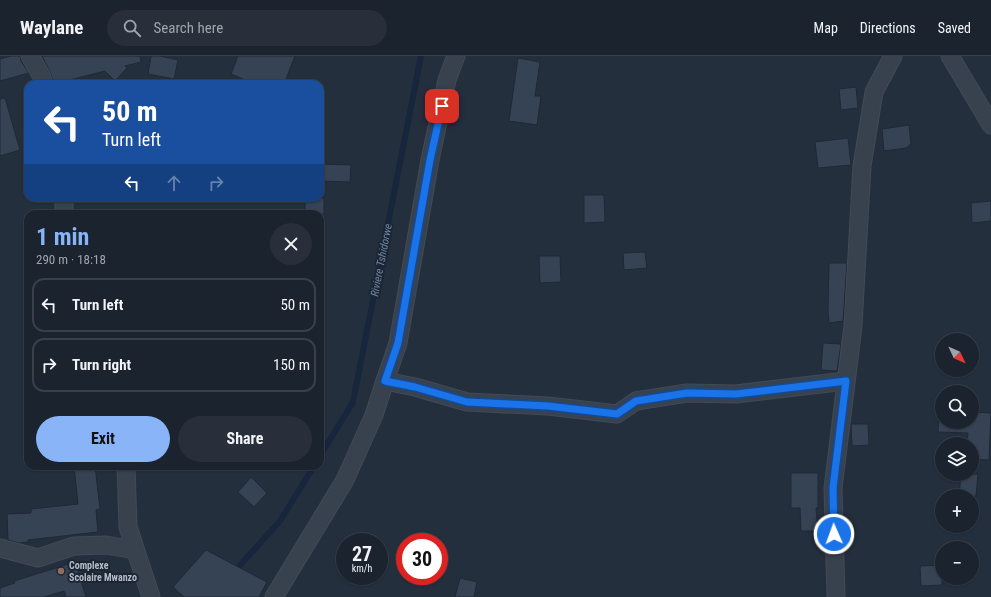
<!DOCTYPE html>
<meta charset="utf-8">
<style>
body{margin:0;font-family:"Roboto Condensed",sans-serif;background:#282f3a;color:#f1f3f6;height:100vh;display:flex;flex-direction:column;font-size:15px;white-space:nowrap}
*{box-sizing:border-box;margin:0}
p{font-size:13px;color:#a0a4aa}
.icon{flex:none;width:22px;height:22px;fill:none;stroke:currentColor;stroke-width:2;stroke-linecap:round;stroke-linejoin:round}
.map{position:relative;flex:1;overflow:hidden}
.panel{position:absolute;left:24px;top:154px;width:300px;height:260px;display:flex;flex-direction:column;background:#1b232e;border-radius:12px;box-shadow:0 1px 3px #0004,0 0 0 1px #39404a}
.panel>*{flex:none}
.hud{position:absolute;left:24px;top:24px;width:300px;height:122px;border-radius:12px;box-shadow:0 1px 3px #0004,0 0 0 1px #39404a;background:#1a4fa0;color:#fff;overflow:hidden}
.needle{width:26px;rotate:134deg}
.buttons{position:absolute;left:935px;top:277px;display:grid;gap:8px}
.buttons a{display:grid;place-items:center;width:44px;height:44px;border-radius:50%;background:#1b232e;box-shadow:0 1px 3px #0004,0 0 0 1px #39404a;font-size:20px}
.speed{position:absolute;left:336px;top:477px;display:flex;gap:8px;font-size:20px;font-weight:700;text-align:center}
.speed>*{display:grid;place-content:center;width:52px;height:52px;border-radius:50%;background:#1b232e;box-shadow:0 1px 3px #0004,0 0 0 1px #39404a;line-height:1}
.speed small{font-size:10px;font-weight:400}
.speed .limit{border:6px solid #d22;background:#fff;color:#111}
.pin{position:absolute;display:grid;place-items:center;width:34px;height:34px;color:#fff;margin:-17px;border-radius:8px;box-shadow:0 2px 6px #0006}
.me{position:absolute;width:44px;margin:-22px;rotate:358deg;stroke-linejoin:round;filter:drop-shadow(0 0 3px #0008)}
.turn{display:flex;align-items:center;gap:14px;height:84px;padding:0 12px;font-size:18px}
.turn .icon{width:52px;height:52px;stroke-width:2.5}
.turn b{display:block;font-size:28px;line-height:34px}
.lanes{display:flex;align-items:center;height:38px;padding:0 12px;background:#0003;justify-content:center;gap:20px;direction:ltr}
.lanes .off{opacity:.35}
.round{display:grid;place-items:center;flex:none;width:42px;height:42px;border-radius:21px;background:#282f3a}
.summary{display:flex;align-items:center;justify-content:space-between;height:68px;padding:0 12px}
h1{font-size:24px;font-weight:700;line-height:30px;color:#8ab4f8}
.primary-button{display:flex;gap:8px;margin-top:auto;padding:8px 12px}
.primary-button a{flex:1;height:46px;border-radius:24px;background:#8ab4f8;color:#111;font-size:16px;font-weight:700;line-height:46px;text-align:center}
.primary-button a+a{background:#282f3a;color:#f1f3f6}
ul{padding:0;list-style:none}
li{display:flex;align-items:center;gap:12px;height:54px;margin:0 8px 6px;padding:0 4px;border:2px solid #39404a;border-radius:12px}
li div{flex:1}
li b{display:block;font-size:15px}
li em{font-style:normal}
header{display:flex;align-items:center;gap:24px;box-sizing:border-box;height:56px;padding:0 20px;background:#1b232e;border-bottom:1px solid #39404a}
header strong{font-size:19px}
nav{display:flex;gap:22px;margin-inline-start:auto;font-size:14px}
.search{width:280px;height:36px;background:#282f3a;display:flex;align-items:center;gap:10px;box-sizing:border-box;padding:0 14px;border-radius:22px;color:#a0a4aa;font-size:15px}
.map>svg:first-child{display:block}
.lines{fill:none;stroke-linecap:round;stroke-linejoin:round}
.stream{stroke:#17263c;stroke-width:6}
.building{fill:#364354;stroke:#1f2835}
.minor-casing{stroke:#414a57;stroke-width:19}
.minor{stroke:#38414e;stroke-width:17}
.route-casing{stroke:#114b97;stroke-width:10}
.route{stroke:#1a73e8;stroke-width:7}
.education-dot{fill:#8d6e63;stroke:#1d2633;stroke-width:1.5}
.labels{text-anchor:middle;stroke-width:4;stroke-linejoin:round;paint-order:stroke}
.poi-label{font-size:10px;font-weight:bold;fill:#b4bcc9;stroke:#1d2633;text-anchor:start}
.water-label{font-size:11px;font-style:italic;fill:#6d86a8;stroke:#1d2633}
</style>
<header>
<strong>Waylane</strong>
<div class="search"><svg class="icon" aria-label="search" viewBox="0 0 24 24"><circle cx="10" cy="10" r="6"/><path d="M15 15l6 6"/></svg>Search here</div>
<nav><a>Map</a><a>Directions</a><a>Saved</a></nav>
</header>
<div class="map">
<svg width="991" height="541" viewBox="0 0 991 541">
<rect width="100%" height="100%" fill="#242f3e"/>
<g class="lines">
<g class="stream">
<polyline points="320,400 353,346 421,0"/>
<polyline points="233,517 280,465 314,410"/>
</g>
</g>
<g class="building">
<polygon points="11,0 20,0 21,5 29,17 0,25 0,3"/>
<polygon points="42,0 140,0 141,6 125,10 127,12 115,25 105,15 54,28 50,16"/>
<polygon points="151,0 160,0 178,4 174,23 148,18"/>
<polygon points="238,0 295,0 284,28 255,28 231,18"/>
<polygon points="518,2 540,6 535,40 541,40 537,69 509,65"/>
<polygon points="856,31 858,52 841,54 839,33"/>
<polygon points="5,42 20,94 0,100 0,43"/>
<polygon points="909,69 911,88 906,92 884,95 882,73"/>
<polygon points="848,82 851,109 818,112 815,86"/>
<polygon points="320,108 351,109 350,126 320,125"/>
<polygon points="584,139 604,139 605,166 584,167"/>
<rect x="305" y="142" width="19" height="16"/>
<polygon points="991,145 991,165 972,167 971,147"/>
<polygon points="645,196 647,212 624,214 623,197"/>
<polygon points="539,200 560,200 561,226 540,227"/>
<polygon points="829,207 847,207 843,265 829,267 828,254"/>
<polygon points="823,287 841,288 837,315 821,314"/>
<polygon points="939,355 942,355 942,366 972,366 972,356 991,357 989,404 972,403 972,388 967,388 968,377 938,376"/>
<polygon points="851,368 868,368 869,389 852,390"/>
<polygon points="74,410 95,410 100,453 96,454 98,476 28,484 28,486 19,487 8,484 7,458 31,457 31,453 78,448"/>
<polygon points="791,417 818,417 818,452 816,452 818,475 801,475 800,452 791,452"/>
<polygon points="961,418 978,418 976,440 959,440"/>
<polygon points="251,421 267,437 254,451 238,436"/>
<polygon points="206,494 267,526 259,541 184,541 173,531"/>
<polygon points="75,506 86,541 66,541 64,535 44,541 0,541 0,532 15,527 14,525"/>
<polygon points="942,509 942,529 921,530 920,510"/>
<polygon points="460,522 477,526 474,541 455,541"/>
</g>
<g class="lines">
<defs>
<g id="minor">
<polyline points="30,0 41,19 44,28"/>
<polyline points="950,0 991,69"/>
<polyline points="64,142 64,158"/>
<polyline points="385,325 415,331 467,346 548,350 617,358 636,345 687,337 736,338 846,325"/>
<polyline points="126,410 128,471 151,541"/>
<polyline points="0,492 38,502 74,490 106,489 135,494"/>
<polyline points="274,541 345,424 374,359 385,325 398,287 430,104 447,24 456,0"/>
<polyline points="836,541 833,432 853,270 862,110 874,36 893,0"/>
</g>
</defs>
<use href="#minor" class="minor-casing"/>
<use href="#minor" class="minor"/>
</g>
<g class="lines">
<defs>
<polyline id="route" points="442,50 430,104 398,287 385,325 415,331 467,346 548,350 617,358 636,345 687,337 736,338 846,325 833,432 834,478"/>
</defs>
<use href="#route" class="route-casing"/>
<use href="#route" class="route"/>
</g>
<circle class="education-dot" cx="61" cy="515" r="4"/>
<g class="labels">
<g class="poi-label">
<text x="69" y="513">Complexe<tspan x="69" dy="12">Scolaire Mwanzo</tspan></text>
</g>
<g class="water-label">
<text transform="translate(381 204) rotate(-79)" y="4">Riviere Tshidorwe</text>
</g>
</g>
</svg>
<div class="buttons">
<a><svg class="needle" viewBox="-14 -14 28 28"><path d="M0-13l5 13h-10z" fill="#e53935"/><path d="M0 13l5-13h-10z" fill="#a0a4aa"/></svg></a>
<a><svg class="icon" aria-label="search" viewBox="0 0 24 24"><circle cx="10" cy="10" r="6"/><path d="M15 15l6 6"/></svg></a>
<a><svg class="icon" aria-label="layers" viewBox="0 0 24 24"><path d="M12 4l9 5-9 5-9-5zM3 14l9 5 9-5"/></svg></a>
<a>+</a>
<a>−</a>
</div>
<div class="speed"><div>27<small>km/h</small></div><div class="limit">30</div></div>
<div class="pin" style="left:442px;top:50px;background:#d93025"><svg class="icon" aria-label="arrive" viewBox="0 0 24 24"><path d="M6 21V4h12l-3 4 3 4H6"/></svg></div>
<svg class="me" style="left:834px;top:478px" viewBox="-20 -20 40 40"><circle r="17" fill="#1a73e8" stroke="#fff" stroke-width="3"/><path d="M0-11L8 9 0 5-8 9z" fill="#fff"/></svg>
<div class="hud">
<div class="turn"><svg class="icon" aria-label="left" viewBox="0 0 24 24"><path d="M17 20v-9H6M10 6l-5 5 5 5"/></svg><div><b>50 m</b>Turn left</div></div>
<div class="lanes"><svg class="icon" aria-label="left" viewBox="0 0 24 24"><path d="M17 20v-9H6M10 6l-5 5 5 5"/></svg><svg class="icon off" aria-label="ahead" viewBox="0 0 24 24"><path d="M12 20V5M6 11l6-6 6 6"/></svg><svg class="icon off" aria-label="right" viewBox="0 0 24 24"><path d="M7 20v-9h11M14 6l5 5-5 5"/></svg></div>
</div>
<section class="panel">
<div class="summary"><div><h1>1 min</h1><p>290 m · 18:18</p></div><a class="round"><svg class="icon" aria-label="close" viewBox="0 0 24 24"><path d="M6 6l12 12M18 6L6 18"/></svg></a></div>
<ul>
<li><svg class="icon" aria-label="left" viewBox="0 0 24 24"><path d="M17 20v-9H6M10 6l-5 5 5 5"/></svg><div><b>Turn left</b></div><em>50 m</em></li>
<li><svg class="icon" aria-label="right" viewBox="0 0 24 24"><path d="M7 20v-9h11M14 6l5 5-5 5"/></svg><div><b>Turn right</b></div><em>150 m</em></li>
</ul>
<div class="primary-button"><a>Exit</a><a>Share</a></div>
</section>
</div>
